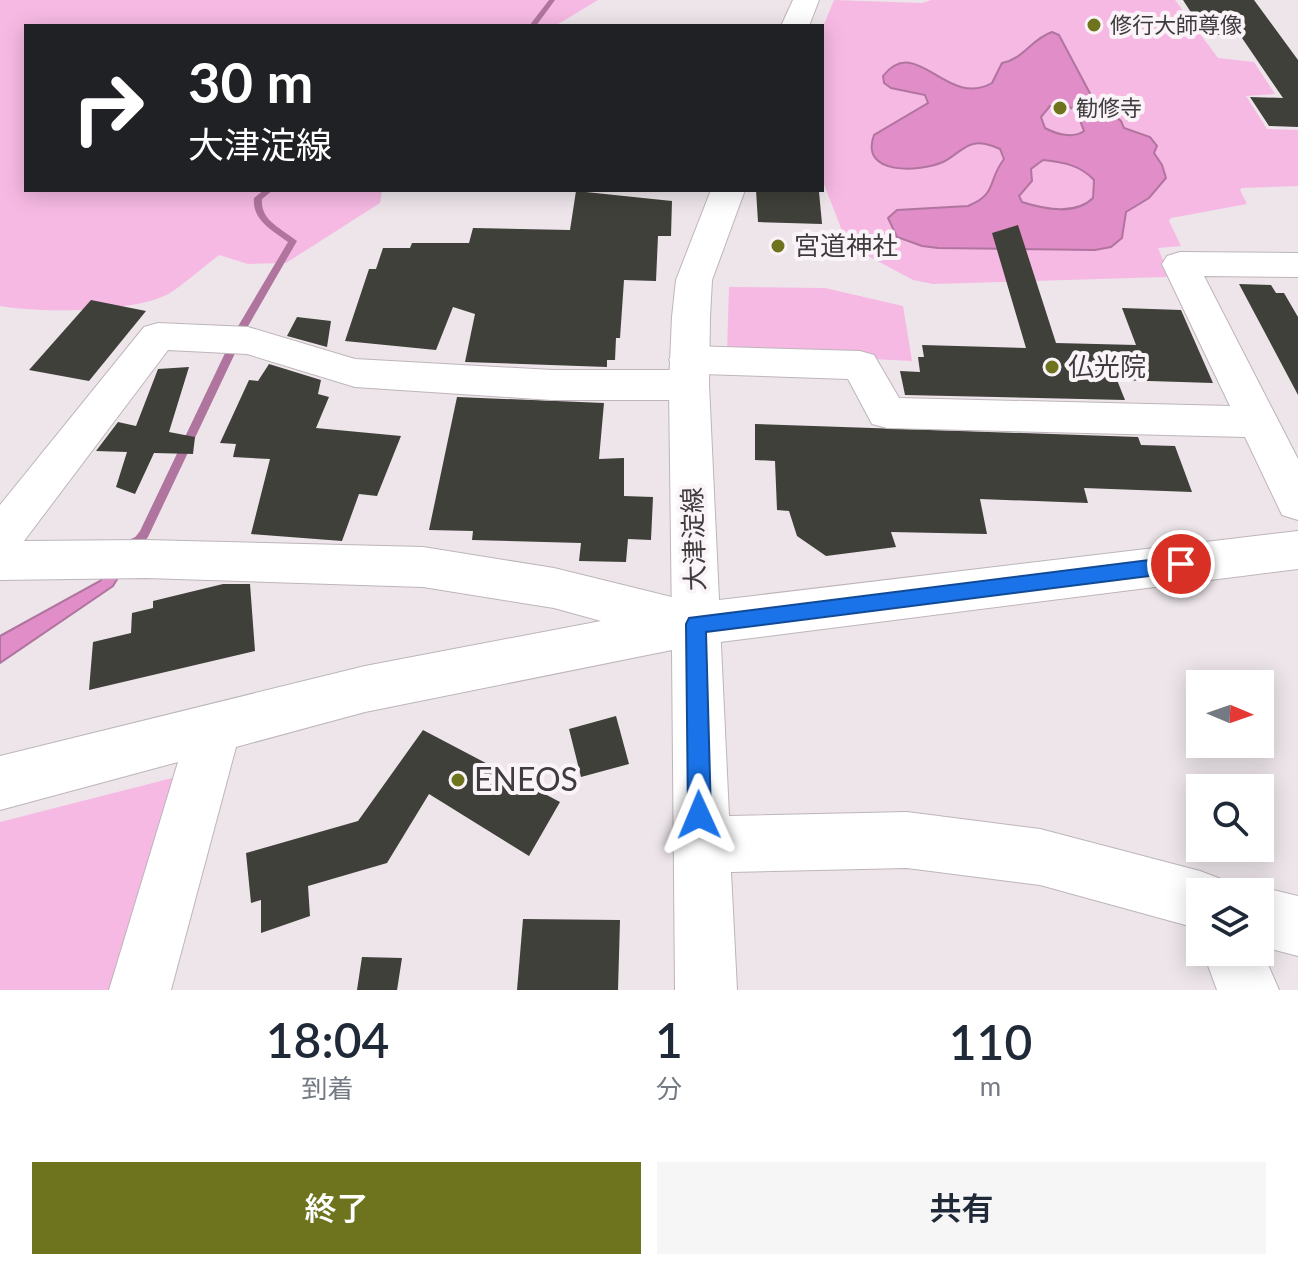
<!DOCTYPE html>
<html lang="ja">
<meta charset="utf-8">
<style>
body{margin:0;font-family:Lato,"Noto Sans JP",sans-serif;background:#f6f6f7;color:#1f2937;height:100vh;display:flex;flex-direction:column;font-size:30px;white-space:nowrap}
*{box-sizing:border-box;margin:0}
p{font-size:26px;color:#747a83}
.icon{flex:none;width:44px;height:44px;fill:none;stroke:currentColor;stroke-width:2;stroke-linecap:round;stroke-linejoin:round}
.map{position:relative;height:990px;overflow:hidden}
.drawer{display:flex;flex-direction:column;background:#fff;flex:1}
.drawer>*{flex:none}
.hud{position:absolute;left:24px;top:24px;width:800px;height:168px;border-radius:0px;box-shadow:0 4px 20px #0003;background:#202124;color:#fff;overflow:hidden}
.needle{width:52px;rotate:92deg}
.tools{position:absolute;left:1186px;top:670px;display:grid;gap:16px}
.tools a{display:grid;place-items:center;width:88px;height:88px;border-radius:0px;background:#fff;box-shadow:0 4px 20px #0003;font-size:40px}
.pin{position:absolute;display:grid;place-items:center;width:68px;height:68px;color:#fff;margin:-34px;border:4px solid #fff;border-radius:50%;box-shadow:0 2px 8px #0007}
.me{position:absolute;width:88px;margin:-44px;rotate:359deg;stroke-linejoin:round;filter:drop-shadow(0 0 6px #0008)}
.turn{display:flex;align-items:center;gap:28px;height:168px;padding:0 32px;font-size:36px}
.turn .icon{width:104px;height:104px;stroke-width:2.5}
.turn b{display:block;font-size:56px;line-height:68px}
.eta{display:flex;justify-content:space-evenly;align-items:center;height:136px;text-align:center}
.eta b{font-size:48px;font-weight:600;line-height:56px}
.primary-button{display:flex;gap:16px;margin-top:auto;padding:16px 32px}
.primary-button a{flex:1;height:92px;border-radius:0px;background:#6d741d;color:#fff;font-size:32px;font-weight:600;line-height:92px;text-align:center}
.primary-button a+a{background:#f6f6f7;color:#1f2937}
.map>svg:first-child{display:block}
.green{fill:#f6b9e3}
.water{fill:#e08dc8;stroke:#b0759f;stroke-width:2;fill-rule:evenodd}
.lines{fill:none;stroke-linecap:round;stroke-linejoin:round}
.stream{fill:#b0759f;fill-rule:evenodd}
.building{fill:#3f403a}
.minor-casing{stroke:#bdb5ba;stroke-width:2}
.major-casing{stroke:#bdb5ba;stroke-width:2}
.minor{fill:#fff;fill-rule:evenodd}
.major{fill:#fff;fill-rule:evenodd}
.route{fill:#1a73e8;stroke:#114b97;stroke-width:2}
.poi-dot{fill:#6d741d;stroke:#faf3f8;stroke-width:3}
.labels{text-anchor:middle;stroke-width:8;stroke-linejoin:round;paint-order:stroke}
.far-poi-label{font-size:22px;fill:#3f3c3e;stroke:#faf3f8;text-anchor:start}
.poi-label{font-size:26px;fill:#3f3c3e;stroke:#faf3f8;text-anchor:start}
.street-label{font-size:26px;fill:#3f3c3e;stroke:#faf3f8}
.near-poi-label{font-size:32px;fill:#3f3c3e;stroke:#faf3f8;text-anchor:start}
</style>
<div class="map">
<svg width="1298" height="990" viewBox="0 0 1298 990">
<rect width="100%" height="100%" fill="#ede5ea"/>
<g class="green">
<path d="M0,0H598L555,26H26V190H382L380,203L286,263L248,264L219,255C203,267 187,282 170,293C137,313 38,313 0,306Z"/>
<polygon points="834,0 922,3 931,0 1175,0 1218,58 1254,62 1275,94 1246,96 1267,129 1298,130 1298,186 1242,188 1240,190 1247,204 1171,218 1169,221 1181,246 1158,248 1169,275 1165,277 933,284 913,280 855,249 846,241 822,179 822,29"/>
<polygon points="729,287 825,288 903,306 912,361 727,352"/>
<polygon points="184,775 121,990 0,990 0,822"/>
</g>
<g class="water">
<path d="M1052,32L1059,35L1093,99L1121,121L1124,128L1150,137L1157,146L1154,153L1162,165L1166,178L1149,198L1126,212L1122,238L1111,247L1095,250L938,248L922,246L897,237L888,218L897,210L968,206C998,194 987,181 1004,159L1000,149C992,145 979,141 970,145C960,149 952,158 943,162C920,172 859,176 874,135L928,103L925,95L891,88L884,83L883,76C917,33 946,109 992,83L1002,63C1024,59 1031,39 1052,32ZM1050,106L1069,107L1076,110L1084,131C1073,139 1056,134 1045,128L1041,117ZM1043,160C1063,162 1080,165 1094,180L1093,198C1075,216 1044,209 1022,202L1019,196L1032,181L1031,169Z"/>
<polygon points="144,534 113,586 0,663 0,636 100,581 131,540"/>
</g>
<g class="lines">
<g class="stream">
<polygon points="549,0 555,0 536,26 529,26"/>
<path d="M264,190H273L262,199C260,221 283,229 297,241L247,328L148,537C143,543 140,550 132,547L130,544L140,531L237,328L288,242C272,230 252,220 254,198Z"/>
</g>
</g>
<g class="building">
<polygon points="1183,0 1254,0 1298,60 1298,127 1269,126 1250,97 1283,98 1240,35 1214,35 1212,31 1203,31"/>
<polygon points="756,190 819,192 822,224 758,222"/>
<polygon points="576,191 672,201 671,236 658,236 656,281 624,280 620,338 616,338 615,360 607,360 607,367 465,362 475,314 453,307 436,350 345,341 369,269 376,269 383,248 410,248 412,243 469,243 473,228 570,230"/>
<polygon points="1018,225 1056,343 1136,345 1122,308 1181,310 1213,383 1117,380 1125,400 905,395 900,371 920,372 918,357 924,357 922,345 1026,348 992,233"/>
<polygon points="1239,284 1271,285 1276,293 1284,293 1298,317 1298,395"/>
<polygon points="91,300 146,311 89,381 29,370"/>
<polygon points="297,317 331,321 327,347 287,336"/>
<polygon points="269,364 321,380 318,394 329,397 316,428 401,436 377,496 359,494 342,541 251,534 270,459 233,457 236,444 220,443 249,380 258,381"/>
<polygon points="189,367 169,432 195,437 193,454 154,453 135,494 116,487 127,452 96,451 118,422 136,426 158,369"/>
<polygon points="457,397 604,403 599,459 624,458 624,496 653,497 651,540 628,539 626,562 579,561 581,543 472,540 473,531 429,530"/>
<polygon points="755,424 1138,437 1141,445 1175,446 1192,492 1084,488 1088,503 980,499 987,534 891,532 896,547 826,556 797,536 789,511 777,510 775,461 755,460"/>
<polygon points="223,584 250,584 255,651 89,690 93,642 131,633 132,613 153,608 153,601"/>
<polygon points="616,716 629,764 581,777 569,729"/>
<polygon points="423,730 560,802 529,856 429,794 387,863 308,886 310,916 261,933 261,900 251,903 246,853 358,821"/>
<polygon points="523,919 620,920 618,990 517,990"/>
<polygon points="362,957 402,958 397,990 357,990"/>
</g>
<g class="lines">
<defs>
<g id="minor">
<polygon points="1180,252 1298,253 1298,277 1204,276 1298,459 1298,520 1282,515 1245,437 887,428 872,424 848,379 702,374 709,385 703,395 689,400 552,400 355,387 247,354 168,350 24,541 146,540 423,547 554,568 696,603 713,609 720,624 729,816 907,812 1040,829 1200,871 1221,879 1226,892 1200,892 1200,929 1040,885 907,868 731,872 737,990 675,990 672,650 365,712 236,747 171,990 109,990 178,762 0,810 0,756 365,666 601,621 554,608 423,587 146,578 0,580 0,505 144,327 158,323 248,327 355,359 552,370 677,370 669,360 675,350 689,346 860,351 874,355 899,398 1230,406 1162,264 1167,256"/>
<polygon points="1260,887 1298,896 1298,956 1260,946 1279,990 1217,990 1203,952 1260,952 1260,892 1247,892"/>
</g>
<g id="major">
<polygon points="793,0 819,0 809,26 781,26"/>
<polygon points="711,190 745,190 712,280 710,317 709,385 719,600 1298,531 1298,569 696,645 679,639 672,624 669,385 672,317 676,280"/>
</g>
</defs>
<use href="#minor" class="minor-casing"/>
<use href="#major" class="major-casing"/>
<use href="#minor" class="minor"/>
<use href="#major" class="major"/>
</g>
<polygon class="route" points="1181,556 1188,558 1191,564 1188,570 1181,572 706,632 711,815 707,823 699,826 691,823 688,815 686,624 689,618"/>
<g class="poi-dot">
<circle cx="1094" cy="25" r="8"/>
<circle cx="1060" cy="108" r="8"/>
<circle cx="778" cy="246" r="8"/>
<circle cx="1052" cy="367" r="8"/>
<circle cx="458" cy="780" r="8"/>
</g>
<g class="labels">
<g class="far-poi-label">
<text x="1110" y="33">修行大師尊像</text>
<text x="1076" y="116">勧修寺</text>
</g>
<g class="poi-label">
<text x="794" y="255">宮道神社</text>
<text x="1068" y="376">仏光院</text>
</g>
<g class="street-label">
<text transform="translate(694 539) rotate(-92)" y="9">大津淀線</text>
</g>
<g class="near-poi-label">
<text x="474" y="791">ENEOS</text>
</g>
</g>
</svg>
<div class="tools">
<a><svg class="needle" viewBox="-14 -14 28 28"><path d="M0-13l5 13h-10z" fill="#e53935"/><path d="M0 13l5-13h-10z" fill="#747a83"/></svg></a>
<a><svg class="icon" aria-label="search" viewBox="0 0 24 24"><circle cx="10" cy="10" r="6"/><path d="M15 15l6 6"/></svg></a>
<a><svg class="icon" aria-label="layers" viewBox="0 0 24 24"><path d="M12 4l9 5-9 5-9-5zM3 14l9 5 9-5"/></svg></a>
</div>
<div class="pin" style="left:1181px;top:564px;background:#d93025"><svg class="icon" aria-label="arrive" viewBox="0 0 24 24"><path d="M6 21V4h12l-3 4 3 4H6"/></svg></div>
<svg class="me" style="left:699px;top:815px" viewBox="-20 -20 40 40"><path d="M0-17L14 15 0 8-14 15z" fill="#1a73e8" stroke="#fff" stroke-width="4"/></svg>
<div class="hud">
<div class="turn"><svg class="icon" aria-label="right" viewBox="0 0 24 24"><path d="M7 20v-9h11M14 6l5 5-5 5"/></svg><div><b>30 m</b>大津淀線</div></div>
</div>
</div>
<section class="drawer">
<div class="eta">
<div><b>18:04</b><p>到着</p></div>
<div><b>1</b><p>分</p></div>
<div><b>110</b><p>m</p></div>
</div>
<div class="primary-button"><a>終了</a><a>共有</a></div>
</section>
